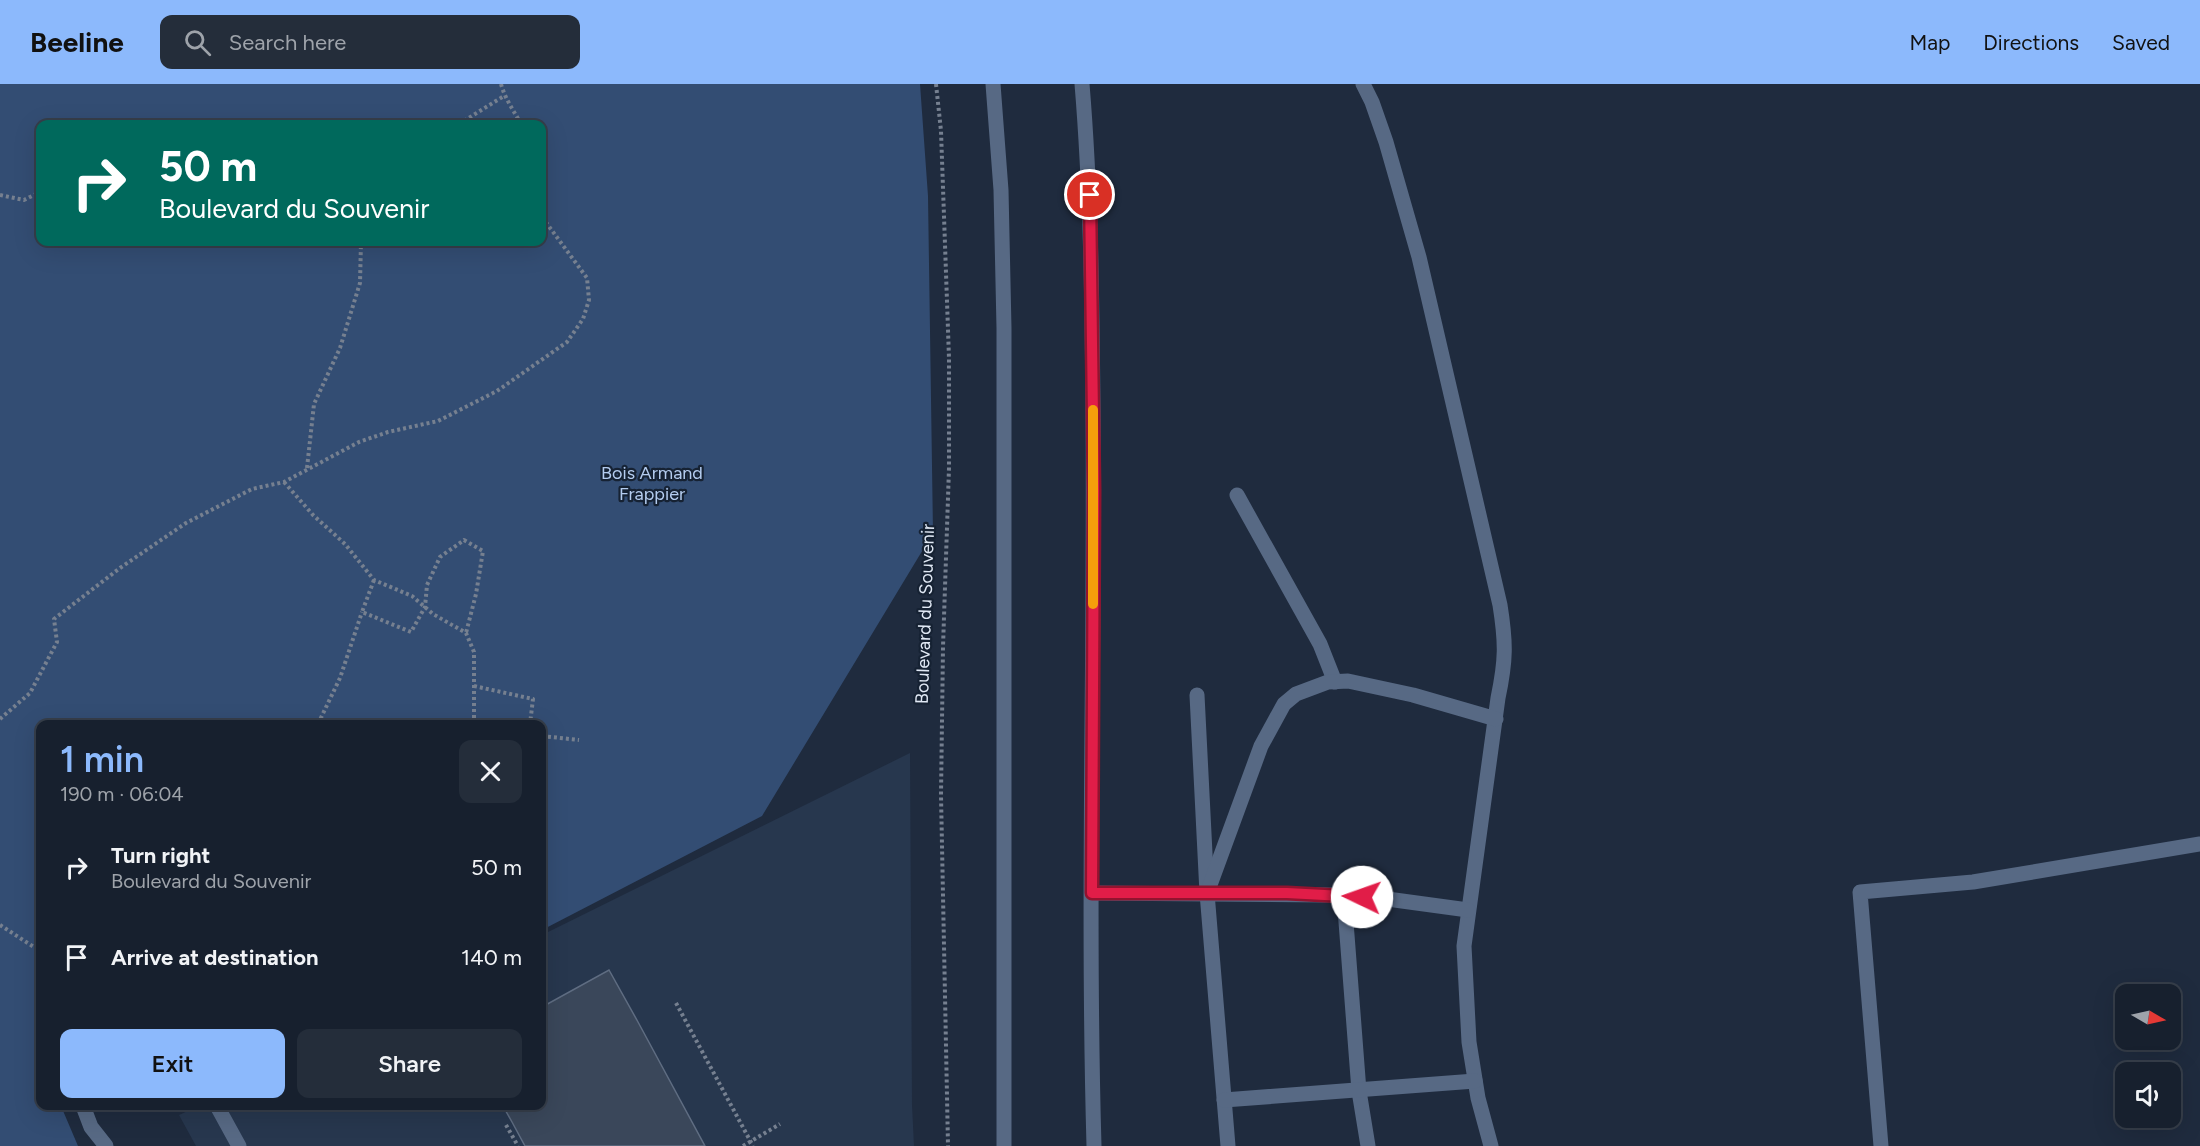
<!DOCTYPE html>
<meta charset="utf-8">
<style>
body{margin:0;font-family:Figtree,sans-serif;background:#242d3a;color:#f1f3f6;height:100vh;display:flex;flex-direction:column;font-size:22px;white-space:nowrap}
*{box-sizing:border-box;margin:0}
p{font-size:20px;color:#9ea3aa}
.icon{flex:none;width:33px;height:33px;fill:none;stroke:currentColor;stroke-width:2;stroke-linecap:round;stroke-linejoin:round}
.map{position:relative;flex:1;overflow:hidden}
.panel{position:absolute;left:36px;top:636px;width:510px;height:390px;display:flex;flex-direction:column;background:#17202e;border-radius:12px;box-shadow:0 6px 24px #0002,0 0 0 2px #363e4a}
.panel>*{flex:none}
.hud{position:absolute;left:36px;top:36px;width:510px;height:126px;border-radius:12px;box-shadow:0 6px 24px #0002,0 0 0 2px #363e4a;background:#00695c;color:#fff;overflow:hidden}
.needle{width:39px;rotate:99deg}
.buttons{position:absolute;left:2115px;top:900px;display:grid;gap:12px}
.buttons a{display:grid;place-items:center;width:66px;height:66px;border-radius:12px;background:#17202e;box-shadow:0 6px 24px #0002,0 0 0 2px #363e4a;font-size:30px}
.pin{position:absolute;display:grid;place-items:center;width:51px;height:51px;color:#fff;margin:-26px;border:3px solid #fff;border-radius:50%;box-shadow:0 2px 6px #0007}
.me{position:absolute;width:66px;margin:-33px;rotate:273deg;stroke-linejoin:round;filter:drop-shadow(0 0 4px #0008)}
.turn{display:flex;align-items:center;gap:21px;height:126px;padding:0 24px;font-size:27px}
.turn .icon{width:78px;height:78px;stroke-width:2.5}
.turn b{display:block;font-size:42px;line-height:51px}
.round{display:grid;place-items:center;flex:none;width:63px;height:63px;border-radius:12px;background:#242d3a}
.overview{display:flex;align-items:center;justify-content:space-between;height:102px;padding:0 24px}
h1{font-size:36px;font-weight:600;line-height:45px;color:#8cb9fc}
.primary-button{display:flex;gap:12px;margin-top:auto;padding:12px 24px}
.primary-button a{flex:1;height:69px;border-radius:12px;background:#8cb9fc;color:#111;font-size:24px;font-weight:600;line-height:69px;text-align:center}
.primary-button a+a{background:#242d3a;color:#f1f3f6}
ul{padding:0;list-style:none}
li{display:flex;align-items:center;gap:18px;height:90px;padding:0 24px}
li div{flex:1}
li b{display:block;font-size:22px}
li em{font-style:normal}
header{display:flex;align-items:center;gap:36px;box-sizing:border-box;height:84px;padding:0 30px;background:#8cb9fc;color:#111}
header strong{font-size:28px}
nav{display:flex;gap:33px;margin-inline-start:auto;font-size:21px}
.search{width:420px;height:54px;background:#242d3a;display:flex;align-items:center;gap:15px;box-sizing:border-box;padding:0 21px;border-radius:12px;color:#9ea3aa;font-size:22px}
.map>svg:first-child{display:block}
.built{fill:#27374e}
.green{fill:#334d73;fill-rule:evenodd}
.building{fill:#3a475a;stroke:#5f6d82;stroke-width:1.5}
.lines{fill:none;stroke-linecap:round;stroke-linejoin:round}
.path{stroke:#768090;stroke-width:4;stroke-dasharray:3 3;stroke-linecap:butt}
.service{stroke:#576984;stroke-width:15}
.minor{stroke:#576984;stroke-width:15}
.tertiary{stroke:#576984;stroke-width:15}
.route-casing{stroke:#92132f;stroke-width:15}
.route{stroke:#e11d48;stroke-width:10}
.slow{stroke:#f59e0b;stroke-width:10}
.labels{text-anchor:middle;stroke-width:4.5;stroke-linejoin:round;paint-order:stroke}
.park-label{font-size:18px;fill:#b4ccef;stroke:#162233}
.street-label{font-size:18px;fill:#e1e9f5;stroke:#162233}
</style>
<header>
<strong>Beeline</strong>
<div class="search"><svg class="icon" aria-label="search" viewBox="0 0 24 24"><circle cx="10" cy="10" r="6"/><path d="M15 15l6 6"/></svg>Search here</div>
<nav><a>Map</a><a>Directions</a><a>Saved</a></nav>
</header>
<div class="map">
<svg width="2200" height="1062" viewBox="0 0 2200 1062">
<rect width="100%" height="100%" fill="#1f2b3e"/>
<polygon class="built" points="910,669 912,1021 914,1062 196,1062 179,1031 199,1022 542,1022 542,851"/>
<path class="green" d="M0,0H920L928,112L933,449L762,732L542,846V640H40V1022H61L78,1062H0ZM40,40H542V158H40Z"/>
<polygon class="building" points="609,886 638,938 705,1062 525,1062 512,1038 503,1022 542,1022 542,923"/>
<g class="lines">
<g class="path">
<path d="M501,0C505,15 514,27 521,40"/>
<polyline points="936,0 941,47 949,274 949,384 943,563 941,711 948,1062"/>
<polyline points="459,40 504,12"/>
<polyline points="0,111 24,116 40,108"/>
<polyline points="307,384 314,320 340,264 360,199 361,158"/>
<polyline points="284,398 313,431 345,460 374,496 412,512 433,530 466,549 474,568 474,640"/>
<polyline points="374,496 362,528 411,548 425,523 427,501 440,473 464,456 483,467 476,510 466,549"/>
<polyline points="474,602 533,615 530,640"/>
<polyline points="0,635 30,609 57,558 54,535 120,484 186,439 252,405 284,398 359,358 388,348 438,337 497,307 567,258 583,235 589,216 587,194 542,133"/>
<polyline points="318,640 340,594 362,528"/>
<polyline points="542,652 579,656"/>
<polyline points="0,841 40,867"/>
<polyline points="676,919 753,1062"/>
<polyline points="506,1041 518,1062"/>
<polyline points="743,1062 780,1040"/>
</g>
<g class="service">
<path d="M1363,0L1372,18L1386,58L1419,173L1500,521C1506,559 1506,576 1498,614L1464,862L1469,958L1478,1014L1491,1062"/>
<polyline points="1237,411 1320,560 1335,598"/>
<polyline points="1197,611 1207,809 1228,1062"/>
<polyline points="1210,801 1261,662 1284,620 1296,610 1328,598 1348,597 1413,611 1496,635"/>
<polyline points="1092,809 1329,811 1380,814 1468,826"/>
<polyline points="1344,812 1359,1007 1368,1062"/>
<polyline points="1224,1016 1475,997"/>
<polyline points="1881,1062 1860,808 1973,798 2200,760"/>
</g>
<g class="minor">
<polyline points="83,1022 91,1043 106,1062"/>
<polyline points="217,1022 239,1062"/>
</g>
<g class="tertiary">
<polyline points="993,0 1001,106 1004,244 1004,1062"/>
<path d="M1082,0C1091,108 1092,217 1093,325C1095,571 1087,817 1094,1062"/>
</g>
</g>
<g class="lines">
<defs>
<polyline id="route" points="1090,111 1094,406 1092,809 1287,809 1362,813"/>
</defs>
<use href="#route" class="route-casing"/>
<use href="#route" class="route"/>
<polyline class="slow" points="1093,326 1093,520"/>
</g>
<g class="labels">
<g class="park-label">
<text x="652" y="395">Bois Armand<tspan x="652" dy="21">Frappier</tspan></text>
</g>
<g class="street-label">
<text transform="translate(925 530) rotate(-88)" y="6">Boulevard du Souvenir</text>
</g>
</g>
</svg>
<div class="buttons">
<a><svg class="needle" viewBox="-14 -14 28 28"><path d="M0-13l5 13h-10z" fill="#e53935"/><path d="M0 13l5-13h-10z" fill="#9ea3aa"/></svg></a>
<a><svg class="icon" aria-label="sound" viewBox="0 0 24 24"><path d="M4 9h4l5-4v14l-5-4H4zM17 9q2 3 0 6"/></svg></a>
</div>
<div class="pin" style="left:1090px;top:111px;background:#d93025"><svg class="icon" aria-label="arrive" viewBox="0 0 24 24"><path d="M6 21V4h12l-3 4 3 4H6"/></svg></div>
<svg class="me" style="left:1362px;top:813px" viewBox="-20 -20 40 40"><circle r="19" fill="#fff"/><path d="M0-13L10 11 0 6-10 11z" fill="#e11d48"/></svg>
<div class="hud">
<div class="turn"><svg class="icon" aria-label="right" viewBox="0 0 24 24"><path d="M7 20v-9h11M14 6l5 5-5 5"/></svg><div><b>50 m</b>Boulevard du Souvenir</div></div>
</div>
<section class="panel">
<div class="overview"><div><h1>1 min</h1><p>190 m · 06:04</p></div><a class="round"><svg class="icon" aria-label="close" viewBox="0 0 24 24"><path d="M6 6l12 12M18 6L6 18"/></svg></a></div>
<ul>
<li><svg class="icon" aria-label="right" viewBox="0 0 24 24"><path d="M7 20v-9h11M14 6l5 5-5 5"/></svg><div><b>Turn right</b><p>Boulevard du Souvenir</p></div><em>50 m</em></li>
<li><svg class="icon" aria-label="arrive" viewBox="0 0 24 24"><path d="M6 21V4h12l-3 4 3 4H6"/></svg><div><b>Arrive at destination</b></div><em>140 m</em></li>
</ul>
<div class="primary-button"><a>Exit</a><a>Share</a></div>
</section>
</div>
